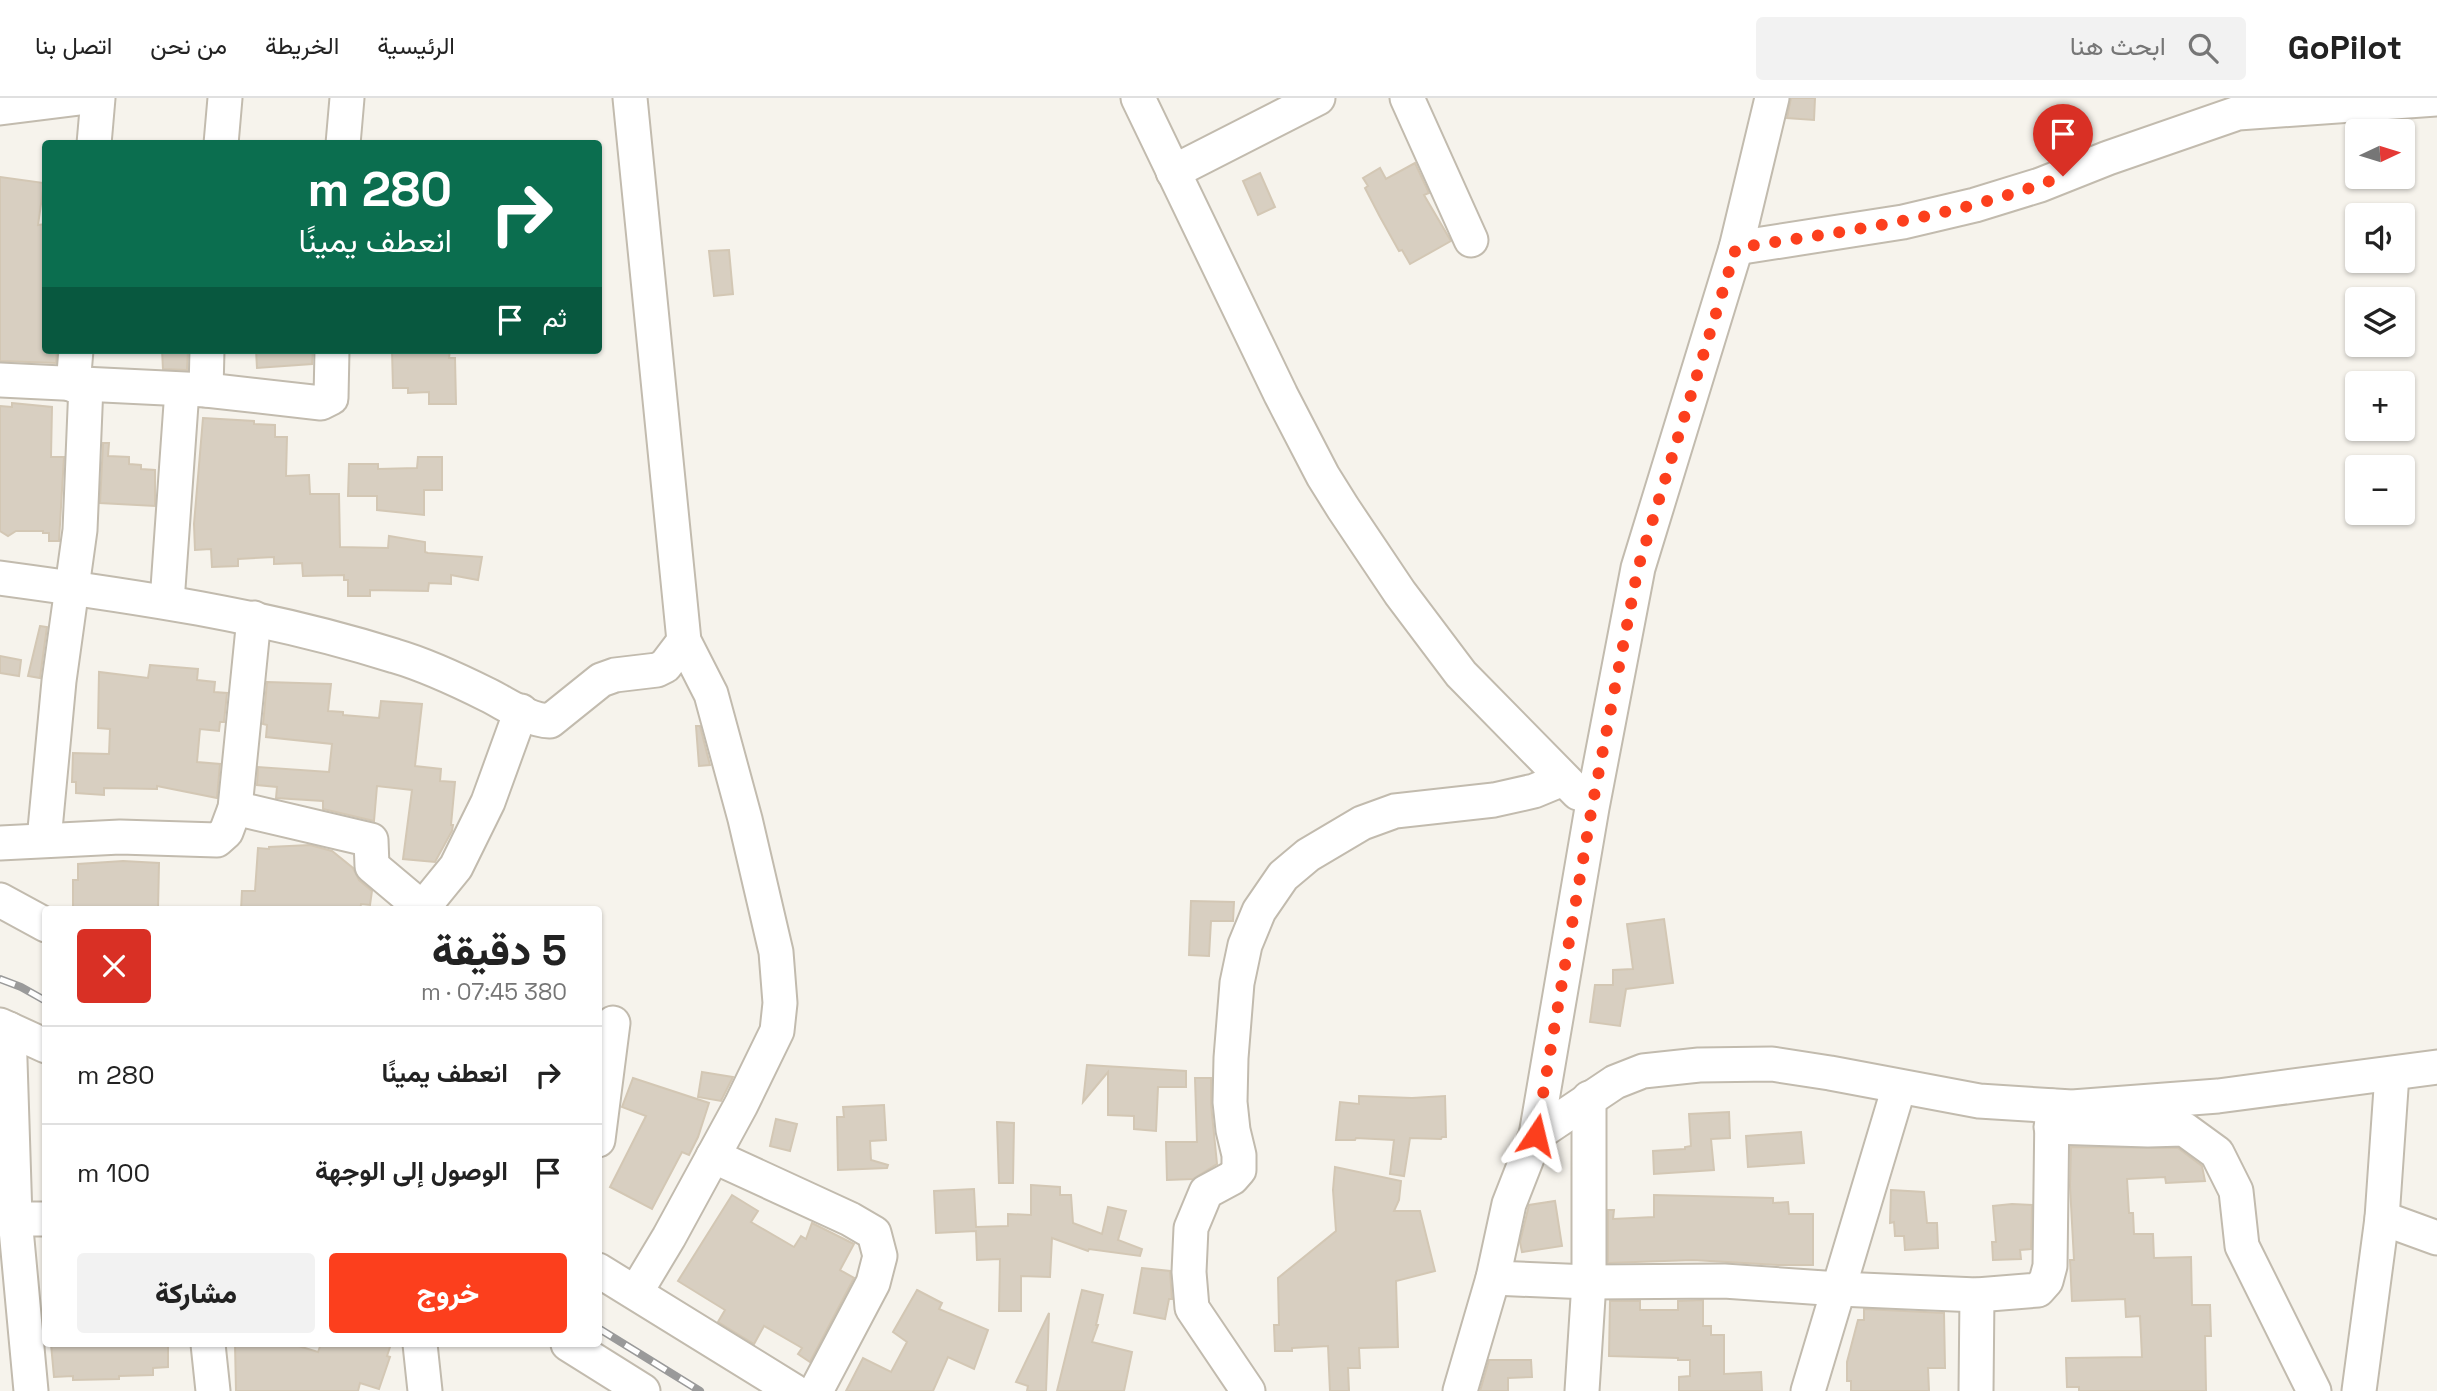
<!DOCTYPE html>
<html lang="ar">
<meta charset="utf-8">
<style>
body{margin:0;font-family:"Space Grotesk",Vazirmatn,sans-serif;background:#f2f2f2;color:#222;direction:rtl;height:100vh;display:flex;flex-direction:column;font-size:26px;white-space:nowrap}
*{box-sizing:border-box;margin:0}
p{font-size:23px;color:#767676}
.icon{flex:none;width:38px;height:38px;fill:none;stroke:currentColor;stroke-width:2;stroke-linecap:round;stroke-linejoin:round}
.map{position:relative;flex:1;overflow:hidden;direction:ltr}
.side{position:absolute;left:42px;top:808px;width:560px;height:441px;display:flex;flex-direction:column;background:#fff;border-radius:7px;box-shadow:0 2px 5px #0004;direction:rtl}
.side>*{flex:none}
.top-card{position:absolute;left:42px;top:42px;width:560px;height:214px;border-radius:7px;box-shadow:0 2px 5px #0004;direction:rtl;background:#0b6e4f;color:#fff;overflow:hidden}
.needle{width:46px;rotate:86deg}
.buttons{position:absolute;left:2345px;top:21px;display:grid;gap:14px}
.buttons a{display:grid;place-items:center;width:70px;height:70px;border-radius:7px;background:#fff;box-shadow:0 2px 5px #0004;font-size:35px}
.pin{position:absolute;display:grid;place-items:center;width:60px;height:60px;color:#fff;margin:-72px -30px;border-radius:50% 50% 50% 0;rotate:-45deg;box-shadow:0 0 7px #0007}
.pin .icon{rotate:45deg}
.me{position:absolute;width:77px;margin:-38px;rotate:10deg;stroke-linejoin:round;filter:drop-shadow(0 0 5px #0008)}
.turn{display:flex;align-items:center;gap:24px;height:147px;padding:0 35px;font-size:32px}
.turn .icon{width:91px;height:91px;stroke-width:2.5}
.turn b{display:block;font-size:49px;line-height:60px}
.then{display:flex;align-items:center;height:66px;padding:0 35px;background:#0003;gap:14px;font-size:26px}
.round{display:grid;place-items:center;flex:none;width:74px;height:74px;border-radius:7px;background:#f2f2f2}
.overview{display:flex;align-items:center;justify-content:space-between;height:119px;padding:0 35px}
h1{font-size:42px;font-weight:800;line-height:52px}
.primary-button{display:flex;gap:14px;margin-top:auto;padding:14px 35px}
.primary-button a{flex:1;height:80px;border-radius:7px;background:#fc3f1d;color:#fff;font-size:28px;font-weight:800;line-height:80px;text-align:center}
.primary-button a+a{background:#f2f2f2;color:#222}
ul{padding:0;list-style:none}
li{display:flex;align-items:center;gap:21px;height:98px;padding:0 35px;border-top:2px solid #e0e0e0}
li div{flex:1}
li b{display:block;font-size:26px}
li em{font-style:normal}
header{display:flex;align-items:center;gap:42px;box-sizing:border-box;height:98px;padding:0 35px;background:#fff;border-bottom:2px solid #e0e0e0}
header strong{font-size:33px}
nav{display:flex;gap:38px;margin-inline-start:auto;font-size:24px}
.search{width:490px;height:63px;background:#f2f2f2;display:flex;align-items:center;gap:18px;box-sizing:border-box;padding:0 24px;border-radius:7px;color:#767676;font-size:26px}
.map>svg:first-child{display:block}
.building{fill:#d8cfc1;stroke:#d3c7b4;stroke-width:2}
.lines{fill:none;stroke-linecap:round;stroke-linejoin:round}
.minor-casing{stroke:#c2bbae;stroke-width:37}
.minor{stroke:#fff;stroke-width:33}
.rail-casing{stroke:#9a9a9a;stroke-width:8}
.rail{stroke:#fff;stroke-width:5;stroke-dasharray:16;stroke-linecap:butt}
.route{stroke:#fc3f1d;stroke-width:12;stroke-dasharray:0 21.6}
</style>
<header>
<strong>GoPilot</strong>
<div class="search"><svg class="icon" aria-label="search" viewBox="0 0 24 24"><circle cx="10" cy="10" r="6"/><path d="M15 15l6 6"/></svg>ابحث هنا</div>
<nav><a>الرئيسية</a><a>الخريطة</a><a>من نحن</a><a>اتصل بنا</a></nav>
</header>
<div class="map">
<svg width="2437" height="1293" viewBox="0 0 2437 1293">
<rect width="100%" height="100%" fill="#f6f3ec"/>
<g class="building">
<polygon points="1791,0 1815,0 1814,22 1787,20"/>
<polygon points="1415,65 1429,95 1424,97 1451,143 1410,166 1402,152 1399,153 1380,119 1365,90 1368,88 1363,80 1380,70 1386,81"/>
<polygon points="1260,75 1275,109 1258,117 1243,83"/>
<polygon points="0,79 44,85 38,127 46,126 45,252 57,252 56,265 0,263"/>
<polygon points="729,152 733,196 714,198 709,153"/>
<polygon points="162,252 188,252 187,272 163,271"/>
<polygon points="256,252 313,252 312,266 257,270"/>
<polygon points="392,252 450,252 449,260 455,260 456,306 429,306 429,294 408,295 408,290 393,290"/>
<polygon points="12,305 52,309 51,359 64,359 59,443 49,443 49,435 43,435 43,433 16,433 8,438 0,433 0,308 12,309"/>
<polygon points="203,320 254,323 254,326 275,327 275,339 287,339 286,378 309,377 310,396 339,396 340,449 388,450 389,438 425,444 425,454 428,455 482,459 478,482 451,477 451,486 429,485 428,493 370,492 370,498 348,498 348,482 344,482 344,477 303,478 302,465 274,466 274,459 238,461 238,468 212,469 211,451 195,452 194,426"/>
<polygon points="103,345 109,345 108,358 129,359 129,366 141,367 141,371 155,372 155,408 100,405"/>
<polygon points="418,359 442,359 442,392 424,392 424,417 377,412 377,398 348,398 349,366 378,366 378,371 417,370"/>
<polygon points="40,528 47,529 40,580 28,578"/>
<polygon points="0,558 21,562 19,578 0,575"/>
<polygon points="150,567 198,571 197,582 215,584 214,594 227,595 224,624 220,624 219,633 200,631 197,664 220,666 217,700 157,688 157,691 104,690 104,697 76,695 76,684 72,684 73,655 109,656 110,631 98,630 99,574 148,580"/>
<polygon points="267,584 331,586 328,613 343,614 343,617 379,620 381,603 422,606 415,668 441,671 440,683 455,684 451,727 453,727 452,733 435,764 403,761 412,692 377,688 374,723 323,711 323,703 276,700 277,689 257,687 258,669 329,674 332,646 266,639 267,627 263,626"/>
<polygon points="696,628 700,628 710,667 699,668"/>
<polygon points="310,747 332,753 353,770 359,782 372,793 370,807 361,806 360,812 241,812 242,793 255,793 258,750 269,751 269,749"/>
<polygon points="123,763 159,765 158,812 73,812 73,782 78,782 78,766"/>
<polygon points="1191,803 1234,804 1233,823 1211,823 1209,858 1189,857"/>
<polygon points="1664,821 1673,885 1626,891 1620,928 1590,924 1595,887 1613,887 1613,872 1633,871 1627,826"/>
<polygon points="1087,967 1186,973 1186,989 1158,989 1156,1033 1134,1031 1134,1018 1108,1017 1108,974 1083,1004"/>
<polygon points="702,974 733,979 721,1003 698,999"/>
<polygon points="633,980 709,1005 698,1039 689,1057 682,1054 652,1111 610,1089 646,1018 622,1009"/>
<polygon points="1195,980 1211,980 1211,1006 1217,1066 1193,1081 1167,1082 1166,1044 1197,1044"/>
<polygon points="1359,998 1412,1000 1445,998 1446,1039 1442,1039 1441,1041 1410,1040 1404,1078 1390,1076 1394,1042 1356,1040 1355,1042 1336,1042 1340,1004 1359,1006"/>
<polygon points="884,1007 886,1042 870,1043 871,1062 888,1067 887,1070 838,1072 837,1019 844,1019 843,1009"/>
<polygon points="1729,1014 1730,1040 1711,1041 1714,1072 1654,1076 1653,1053 1685,1051 1685,1049 1691,1048 1689,1016"/>
<polygon points="776,1021 797,1026 790,1053 770,1048"/>
<polygon points="997,1024 1014,1025 1013,1085 999,1085"/>
<polygon points="1801,1034 1804,1065 1748,1069 1746,1038"/>
<polygon points="2071,1049 2178,1050 2202,1068 2205,1083 2166,1085 2165,1079 2127,1081 2129,1115 2133,1115 2134,1136 2153,1136 2154,1160 2191,1159 2192,1207 2210,1207 2211,1238 2205,1238 2206,1293 2079,1293 2079,1289 2067,1289 2066,1260 2142,1259 2140,1218 2126,1219 2125,1201 2072,1203 2070,1162 2074,1162 2070,1088"/>
<polygon points="1335,1069 1401,1083 1399,1102 1394,1113 1420,1113 1435,1173 1396,1183 1398,1249 1359,1250 1360,1270 1348,1270 1349,1293 1330,1293 1328,1248 1292,1250 1292,1253 1275,1253 1274,1227 1279,1227 1278,1180 1336,1133 1333,1092"/>
<polygon points="1031,1087 1060,1089 1060,1097 1071,1097 1073,1125 1102,1136 1108,1109 1126,1113 1118,1142 1142,1151 1140,1158 1089,1151 1088,1153 1052,1140 1050,1179 1021,1178 1021,1213 999,1213 1000,1161 977,1162 976,1133 936,1135 934,1093 974,1091 976,1129 1008,1128 1008,1116 1031,1117"/>
<polygon points="1891,1092 1924,1094 1927,1125 1937,1125 1938,1150 1905,1152 1904,1138 1895,1138 1894,1124 1890,1125"/>
<polygon points="732,1097 758,1113 751,1124 794,1149 801,1138 806,1141 812,1125 854,1146 840,1172 854,1180 810,1264 798,1256 802,1250 764,1228 754,1246 718,1224 725,1212 678,1183"/>
<polygon points="1654,1097 1773,1100 1773,1105 1788,1104 1789,1116 1813,1116 1813,1167 1778,1167 1693,1162 1608,1165 1608,1112 1614,1112 1613,1121 1654,1119"/>
<polygon points="1555,1103 1562,1148 1522,1154 1520,1144 1529,1107"/>
<polygon points="2012,1106 2032,1107 2031,1151 2020,1152 2021,1161 1993,1162 1992,1144 1996,1144 1993,1108"/>
<polygon points="1142,1170 1170,1173 1172,1201 1169,1201 1165,1221 1134,1215"/>
<polygon points="917,1192 942,1205 939,1211 988,1232 974,1271 948,1259 933,1293 846,1293 863,1260 891,1274 907,1244 893,1234"/>
<polygon points="1082,1192 1103,1197 1096,1227 1098,1227 1092,1244 1132,1254 1124,1293 1057,1293"/>
<polygon points="1703,1202 1703,1228 1711,1228 1711,1237 1724,1237 1724,1276 1761,1274 1762,1293 1679,1293 1679,1279 1690,1278 1690,1262 1678,1262 1678,1260 1609,1258 1610,1203 1640,1203 1640,1212 1678,1212 1678,1203"/>
<polygon points="1864,1211 1944,1215 1945,1270 1928,1270 1929,1293 1851,1293 1851,1283 1847,1283 1847,1264 1858,1222 1864,1222"/>
<polygon points="1049,1215 1046,1293 1027,1293 1028,1288 1016,1284"/>
<polygon points="51,1246 168,1246 168,1269 153,1270 153,1277 119,1278 119,1281 73,1282 73,1278 54,1279"/>
<polygon points="235,1246 292,1246 318,1254 321,1246 391,1246 387,1258 390,1259 379,1291 360,1285 358,1293 236,1293"/>
<polygon points="1489,1262 1531,1262 1532,1279 1508,1280 1508,1293 1480,1293"/>
</g>
<g class="lines">
<defs>
<g id="minor">
<polyline points="630,0 684,543 711,596 745,721 776,854 780,905 777,933 741,1007 669,1139 636,1194"/>
<polyline points="1138,0 1281,297 1323,378 1343,410 1400,495 1461,576 1578,695"/>
<polyline points="1407,0 1471,142"/>
<polyline points="0,10 80,0"/>
<polyline points="94,46 98,0"/>
<polyline points="221,46 225,0"/>
<polyline points="343,46 347,0"/>
<polyline points="1173,74 1318,0"/>
<polyline points="1736,150 1903,124 1975,107 2040,87 2108,60 2238,15 2437,1"/>
<polyline points="0,282 206,292 321,305 331,300 332,252"/>
<polyline points="73,287 76,252"/>
<polyline points="206,292 207,252"/>
<path d="M0,480C133,498 266,517 395,558C426,567 458,582 488,597C508,607 528,622 550,623L601,582L615,577L657,572L665,568L684,543"/>
<polyline points="167,504 182,292"/>
<polyline points="235,710 371,742 372,768 422,810"/>
<polyline points="44,742 59,583 80,432 86,287"/>
<polyline points="0,745 120,739 217,742 226,734 235,710 254,520"/>
<polyline points="0,802 46,827"/>
<polyline points="421,812 456,769 488,704 521,613"/>
<polyline points="0,927 46,948"/>
<polyline points="9,931 15,1120 31,1293"/>
<polyline points="2051,1029 2148,1032 2184,1031 2217,1055 2236,1093 2242,1148 2314,1293"/>
<polyline points="1536,1037 1615,984 1643,973 1699,967 1772,966 1830,975 1979,1003 2072,1009 2218,998 2437,969"/>
<polyline points="598,1042 613,925"/>
<polyline points="713,1058 850,1121 874,1135 880,1158 873,1185 816,1293"/>
<polyline points="2382,1120 2437,1140"/>
<polyline points="0,1121 46,1121"/>
<polyline points="598,1172 794,1293"/>
<polyline points="1493,1180 1589,1184 1724,1183 1839,1191 1977,1197 2038,1192 2046,1183 2050,1168 2052,1008"/>
<polyline points="208,1246 213,1293"/>
<polyline points="420,1246 425,1293"/>
<polyline points="568,1246 643,1293"/>
<polyline points="1248,1293 1192,1210 1189,1174 1191,1130 1206,1094 1232,1080 1239,1072 1239,1057 1233,1032 1230,1004 1231,960 1237,885 1245,847 1259,813 1283,778 1308,757 1362,725 1395,713 1494,702 1534,693 1563,681"/>
<polyline points="1460,1293 1493,1180 1509,1106 1536,1037 1592,710 1638,470 1736,150 1772,0"/>
<polyline points="1582,1293 1589,1184 1589,1000"/>
<polyline points="1808,1293 1899,989"/>
<polyline points="1976,1293 1977,1197"/>
<polyline points="2359,1293 2382,1120 2392,976"/>
</g>
</defs>
<use href="#minor" class="minor-casing"/>
<use href="#minor" class="minor"/>
<defs>
<g id="rail">
<polyline points="0,881 21,889 46,903"/>
<polyline points="598,1230 700,1293"/>
</g>
</defs>
<use href="#rail" class="rail-casing"/>
<use href="#rail" class="rail"/>
</g>
<g class="lines">
<path class="route" d="M1536,1037L1592,709L1638,470L1736,150C1847,133 1958,119 2063,78"/>
</g>
</svg>
<div class="buttons">
<a><svg class="needle" viewBox="-14 -14 28 28"><path d="M0-13l5 13h-10z" fill="#e53935"/><path d="M0 13l5-13h-10z" fill="#767676"/></svg></a>
<a><svg class="icon" aria-label="sound" viewBox="0 0 24 24"><path d="M4 9h4l5-4v14l-5-4H4zM17 9q2 3 0 6"/></svg></a>
<a><svg class="icon" aria-label="layers" viewBox="0 0 24 24"><path d="M12 4l9 5-9 5-9-5zM3 14l9 5 9-5"/></svg></a>
<a>+</a>
<a>−</a>
</div>
<div class="pin" style="left:2063px;top:78px;background:#d93025"><svg class="icon" aria-label="arrive" viewBox="0 0 24 24"><path d="M6 21V4h12l-3 4 3 4H6"/></svg></div>
<svg class="me" style="left:1536px;top:1037px" viewBox="-20 -20 40 40"><path d="M0-17L14 15 0 8-14 15z" fill="#fc3f1d" stroke="#fff" stroke-width="4"/></svg>
<div class="top-card">
<div class="turn"><svg class="icon" aria-label="right" viewBox="0 0 24 24"><path d="M7 20v-9h11M14 6l5 5-5 5"/></svg><div><b>280 m</b>انعطف يمينًا</div></div>
<div class="then">ثم<svg class="icon" aria-label="arrive" viewBox="0 0 24 24"><path d="M6 21V4h12l-3 4 3 4H6"/></svg></div>
</div>
<section class="side">
<div class="overview"><div><h1>5 دقيقة</h1><p>380 m · 07:45</p></div><a class="round" style="background:#d93025;color:#fff"><svg class="icon" aria-label="close" viewBox="0 0 24 24"><path d="M6 6l12 12M18 6L6 18"/></svg></a></div>
<ul>
<li><svg class="icon" aria-label="right" viewBox="0 0 24 24"><path d="M7 20v-9h11M14 6l5 5-5 5"/></svg><div><b>انعطف يمينًا</b></div><em>280 m</em></li>
<li><svg class="icon" aria-label="arrive" viewBox="0 0 24 24"><path d="M6 21V4h12l-3 4 3 4H6"/></svg><div><b>الوصول إلى الوجهة</b></div><em>100 m</em></li>
</ul>
<div class="primary-button"><a>خروج</a><a>مشاركة</a></div>
</section>
</div>
